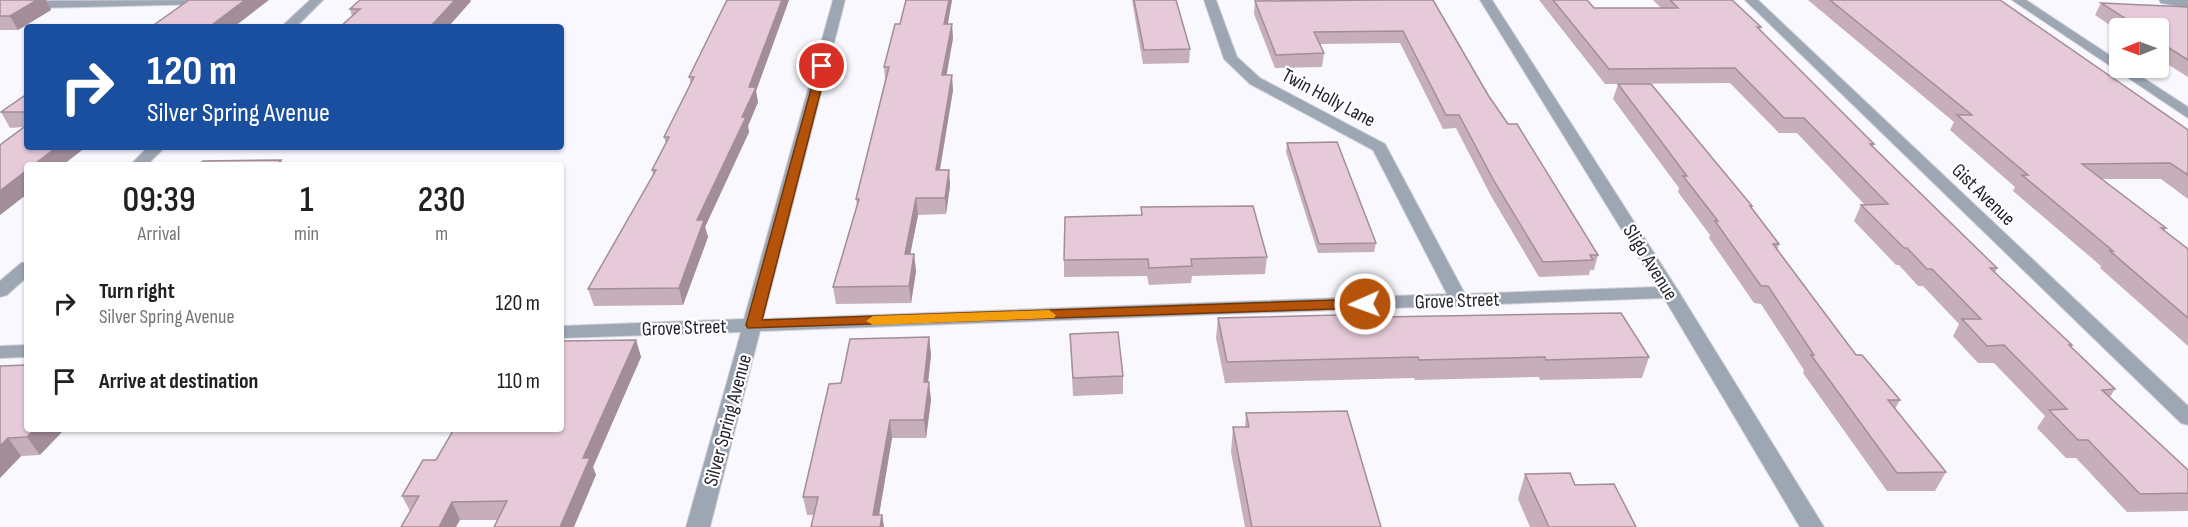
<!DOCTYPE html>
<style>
body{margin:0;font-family:"Sofia Sans Condensed",sans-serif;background:#f2f2f2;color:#202124;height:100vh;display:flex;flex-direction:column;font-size:22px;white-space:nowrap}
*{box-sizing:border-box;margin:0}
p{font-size:20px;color:#757577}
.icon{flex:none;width:33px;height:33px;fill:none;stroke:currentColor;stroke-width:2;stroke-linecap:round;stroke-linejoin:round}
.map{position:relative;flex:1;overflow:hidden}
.sheet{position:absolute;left:24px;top:162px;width:540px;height:270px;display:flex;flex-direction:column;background:#fff;border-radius:6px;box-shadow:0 2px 4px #0004}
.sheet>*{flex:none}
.banner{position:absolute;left:24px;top:24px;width:540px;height:126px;border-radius:6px;box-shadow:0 2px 4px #0004;background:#1a4fa0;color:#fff;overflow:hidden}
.needle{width:39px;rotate:269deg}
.controls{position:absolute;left:2109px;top:18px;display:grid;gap:12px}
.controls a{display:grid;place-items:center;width:60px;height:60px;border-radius:6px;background:#fff;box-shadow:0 2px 4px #0004;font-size:30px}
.pin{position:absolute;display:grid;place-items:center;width:51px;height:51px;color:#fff;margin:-26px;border:3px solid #fff;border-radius:50%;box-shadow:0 2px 6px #0007}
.me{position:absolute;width:66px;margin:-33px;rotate:268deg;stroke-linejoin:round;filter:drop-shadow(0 0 4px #0008)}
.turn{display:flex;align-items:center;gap:21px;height:126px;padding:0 24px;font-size:27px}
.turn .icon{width:78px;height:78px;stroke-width:2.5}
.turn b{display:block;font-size:42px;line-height:51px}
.eta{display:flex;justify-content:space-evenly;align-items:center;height:102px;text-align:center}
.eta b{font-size:36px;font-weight:600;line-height:42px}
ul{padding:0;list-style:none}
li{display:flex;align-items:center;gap:18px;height:78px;padding:0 24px}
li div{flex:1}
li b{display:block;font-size:22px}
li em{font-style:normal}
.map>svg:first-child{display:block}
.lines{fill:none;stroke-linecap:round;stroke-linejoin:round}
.minor-casing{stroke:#d3d2d9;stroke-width:2}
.minor{fill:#9da7b4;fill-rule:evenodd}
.wall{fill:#c7aebb}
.shaded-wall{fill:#a28d98}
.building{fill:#e7cad9;stroke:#a28d98;stroke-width:1.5}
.route{fill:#b45309;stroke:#753606;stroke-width:1.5}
.slow{fill:#f59e0b}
.labels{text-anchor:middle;stroke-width:4.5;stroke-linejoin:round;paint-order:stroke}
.street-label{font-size:20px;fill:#25232e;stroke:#fff}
</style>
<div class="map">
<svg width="2188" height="527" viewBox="0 0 2188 527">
<rect width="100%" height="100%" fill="#f9f8fe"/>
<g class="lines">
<defs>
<g id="minor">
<polygon points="213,0 207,4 0,9 0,1"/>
<polygon points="310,0 323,0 296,27 281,27"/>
<polygon points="833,0 845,0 763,319 1447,294 1373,150 1250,84 1224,59 1204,0 1216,0 1237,57 1260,78 1385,144 1465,294 1657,287 1480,0 1492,0 1679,292 1824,527 1800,527 1664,298 760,331 710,527 686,527 741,332 561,338 561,326 744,319"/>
<polygon points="1745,0 1758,0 2188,406 2188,425 2181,423"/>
<polygon points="2012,0 2026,0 2120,62 2120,68 2128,68 2188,107 2188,118"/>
<polygon points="2159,0 2188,0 2188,8 2161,3"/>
<polygon points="148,147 165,147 147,165 130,165"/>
<polygon points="27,262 27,277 7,295 0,297 0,281 21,263"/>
<polygon points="27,345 27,357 0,358 0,346"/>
</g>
</defs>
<use href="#minor" class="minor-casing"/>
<use href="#minor" class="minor"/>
</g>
<g class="wall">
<polygon points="0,0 46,0 51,10 18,30 0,30"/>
<polygon points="727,0 789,0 756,91 758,102 748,126 749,132 705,227 708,237 683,305 594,306 588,289 653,175 652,170 666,144 664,137 691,84 689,77"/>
<polygon points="906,0 952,0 948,24 953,38 946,75 953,90 940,170 949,170 950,186 946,214 918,215 910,254 914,254 916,271 911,303 836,304 833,287 857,205 856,199 885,80 884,67 900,24"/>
<polygon points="1132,0 1176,0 1190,49 1189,63 1143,64"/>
<polygon points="1376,0 1433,0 1488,95 1598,255 1594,270 1590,270 1589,275 1539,277 1491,196 1456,128 1443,129 1400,43 1320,44 1324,53 1322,67 1275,68 1254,14 1255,1"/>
<polygon points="1539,0 1587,0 1594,8 1661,8 1653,0 1732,0 1761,27 1760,30 1874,144 1873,147 1997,268 1995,273 2072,345 2071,347 2115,389 2110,397 2188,470 2188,511 2127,512 2076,458 2066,458 2037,428 2045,416 1994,363 1978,363 1953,336 1959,324 1923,286 1918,286 1899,265 1896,265 1854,221 1861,205 1865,205 1797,133 1779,133 1730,83 1605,84"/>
<polygon points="1808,0 2000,0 2188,130 2188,199 2161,179 2102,179 2166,228 2164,231 2188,249 2188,346 2100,268 2101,266 2013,191 2015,187 1950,130 1954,122"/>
<polygon points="471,1 448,27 340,27 352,16 350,9"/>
<polygon points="2101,3 2188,7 2188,77 2158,58 2158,28 2120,28 2120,32 2095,15"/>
<polygon points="1618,84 1752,206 1751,208 1779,244 1777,250 1856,355 1900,400 1895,409 1946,472 1935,491 1887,491 1803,373 1804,370 1761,304 1754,303 1709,238 1710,235 1678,192 1679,188 1613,99"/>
<polygon points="27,94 27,194 0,215 0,145 23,127 10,128 1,112"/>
<polygon points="1287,143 1376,243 1374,252 1318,253 1286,152"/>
<polygon points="1141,207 1267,257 1265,274 1192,276 1191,283 1149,285 1147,276 1064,277 1064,260 1141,215"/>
<polygon points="1381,317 1649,357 1642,378 1540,380 1539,377 1415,380 1414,378 1225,383 1216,338 1218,318"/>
<polygon points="1070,334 1123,376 1123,394 1073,396"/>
<polygon points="929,337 931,355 928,382 931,400 926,438 892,438 879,515 882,515 884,527 811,527 814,515 807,515 803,497 841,383"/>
<polygon points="636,340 641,357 593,467 596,475 498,520 460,520 410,511 402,496 436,460"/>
<polygon points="0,366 40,455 21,456 0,478"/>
<polygon points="1246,413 1381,527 1245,527 1231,452 1233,427 1245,427"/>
<polygon points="1525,474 1636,527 1530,527 1518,499"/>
</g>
<g class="shaded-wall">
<polygon points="37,0 46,0 51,10 18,30 10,16"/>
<polygon points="245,0 269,0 234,27 209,27"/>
<polygon points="455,0 470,0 471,1 448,27 430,27"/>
<polygon points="782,0 789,0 756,91 758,102 748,126 749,132 705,227 708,237 683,305 679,288 697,220 742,117 749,87"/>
<polygon points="949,0 952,0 945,38 944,24"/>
<polygon points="952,24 953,38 944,90 942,75"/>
<polygon points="952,75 953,90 937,186 936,170"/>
<polygon points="57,147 86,147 63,165 33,165"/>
<polygon points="281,160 283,165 276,165"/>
<polygon points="27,170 27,194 0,215 0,191"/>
<polygon points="949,170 950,186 946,214 945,198"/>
<polygon points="916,198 918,215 907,271 905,254"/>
<polygon points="914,254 916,271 911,303 909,286"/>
<polygon points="929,337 931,355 926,400 924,382"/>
<polygon points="636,340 641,357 593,467 596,475 574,527 560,527 583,458"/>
<polygon points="929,382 931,400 926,438 924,420"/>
<polygon points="890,420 892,438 877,527 873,515"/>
<polygon points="35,429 65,429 40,455 27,437"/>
<polygon points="8,438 21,456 0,478 0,446"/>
<polygon points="452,502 460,520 456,527 439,527"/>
<polygon points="882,515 884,527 880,527"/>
</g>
<g class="building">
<polygon points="0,0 37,0 10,16 0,16"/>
<polygon points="189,0 245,0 209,27 151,27"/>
<polygon points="360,0 455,0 430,27 340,27 360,9 350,9"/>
<polygon points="727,0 782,0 749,87 756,87 742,117 746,117 697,220 704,220 679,288 588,289 656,170 652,170 669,137 664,137 694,77 689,77"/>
<polygon points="906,0 949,0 944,24 952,24 942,75 952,75 936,170 949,170 945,198 916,198 905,254 914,254 909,286 833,287 859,199 856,199 889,67 884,67 895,24 900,24"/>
<polygon points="1134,0 1176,0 1190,49 1144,50"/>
<polygon points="1384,0 1433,0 1488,95 1508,124 1517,124 1598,255 1590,255 1593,260 1543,262 1494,181 1459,115 1446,115 1403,31 1314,32 1324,53 1276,55 1255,1"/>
<polygon points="1553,0 1587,0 1594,8 1678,8 1670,0 1732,0 1761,27 1757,27 1874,144 1870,144 1997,268 1990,268 2072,345 2069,345 2115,389 2102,390 2188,470 2188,493 2140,494 2088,440 2078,440 2049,410 2067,409 2004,345 1987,346 1962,319 1981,319 1932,269 1927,269 1907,248 1904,248 1861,205 1888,204 1804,118 1784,118 1735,68 1609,69"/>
<polygon points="1830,0 2000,0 2188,130 2188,175 2170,163 2082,164 2166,228 2161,228 2188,249 2188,318 2110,251 2113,251 2022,175 2028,175 1957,115 1972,115"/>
<polygon points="2101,3 2188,7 2188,60 2158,41 2158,28 2140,28"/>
<polygon points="1618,84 1651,84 1752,206 1750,206 1779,244 1773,244 1856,355 1862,355 1900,400 1888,400 1946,472 1897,473 1811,355 1814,355 1768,286 1761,286 1715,221 1718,221 1683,176 1687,176"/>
<polygon points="27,94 27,112 1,112"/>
<polygon points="27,125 27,147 57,147 33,165 27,165 27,170 0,191 0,145"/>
<polygon points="1337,142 1376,243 1319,244 1287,143"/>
<polygon points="281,160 276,165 198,165 203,161"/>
<polygon points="1253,206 1267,257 1191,259 1192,266 1149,268 1148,259 1064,260 1065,217 1142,215 1141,207"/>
<polygon points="1621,313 1649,357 1546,360 1545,357 1419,360 1418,357 1227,362 1218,318 1380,314 1381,317"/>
<polygon points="1118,332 1123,376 1073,378 1070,334"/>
<polygon points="929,337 924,382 929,382 924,420 890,420 873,515 882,515 880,527 811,527 818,497 803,497 829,384 841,383 850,339"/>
<polygon points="636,340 583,458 590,458 560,527 494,527 507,501 452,502 439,527 401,527 419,496 402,496 423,460 436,460 454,429 561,429 561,341"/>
<polygon points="27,365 27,429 35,429 27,437 8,438 0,446 0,366"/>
<polygon points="1347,411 1381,527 1252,527 1233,427 1249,427 1246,413"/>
<polygon points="1570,473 1575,485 1614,484 1636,527 1549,527 1525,474"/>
</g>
<polygon class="route" points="818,64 827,66 762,320 1365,299 1372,304 1365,308 748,328 746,325"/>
<polygon class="slow" points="1049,310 1056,315 1054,318 873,325 866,321 873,316"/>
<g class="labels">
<g class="street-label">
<text transform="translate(1329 97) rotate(28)" y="7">Twin Holly Lane</text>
<text transform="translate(1984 194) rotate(44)" y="7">Gist Avenue</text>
<text transform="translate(1651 262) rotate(58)" y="7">Sligo Avenue</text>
<text transform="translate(1457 300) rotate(-2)" y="7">Grove Street</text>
<text transform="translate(684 327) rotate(-2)" y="7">Grove Street</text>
<text transform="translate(727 420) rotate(-75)" y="7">Silver Spring Avenue</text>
</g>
</g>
</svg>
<div class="controls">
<a><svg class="needle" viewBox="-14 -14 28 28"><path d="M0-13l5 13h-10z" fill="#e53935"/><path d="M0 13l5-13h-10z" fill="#757577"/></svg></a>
</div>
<div class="pin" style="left:822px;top:66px;background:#d93025"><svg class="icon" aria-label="arrive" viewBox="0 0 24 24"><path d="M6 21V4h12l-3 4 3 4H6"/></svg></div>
<svg class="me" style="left:1365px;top:304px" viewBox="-20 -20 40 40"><circle r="17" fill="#b45309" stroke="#fff" stroke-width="3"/><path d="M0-11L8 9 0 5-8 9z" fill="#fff"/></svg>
<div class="banner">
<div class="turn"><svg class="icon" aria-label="right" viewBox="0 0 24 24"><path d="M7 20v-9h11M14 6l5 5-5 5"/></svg><div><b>120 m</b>Silver Spring Avenue</div></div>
</div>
<section class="sheet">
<div class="eta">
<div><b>09:39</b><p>Arrival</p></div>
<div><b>1</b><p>min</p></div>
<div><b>230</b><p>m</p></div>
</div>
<ul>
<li><svg class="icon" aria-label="right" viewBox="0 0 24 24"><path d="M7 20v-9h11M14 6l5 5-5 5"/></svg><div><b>Turn right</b><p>Silver Spring Avenue</p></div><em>120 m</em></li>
<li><svg class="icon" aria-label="arrive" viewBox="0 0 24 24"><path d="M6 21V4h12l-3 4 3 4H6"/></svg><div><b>Arrive at destination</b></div><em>110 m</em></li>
</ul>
</section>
</div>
